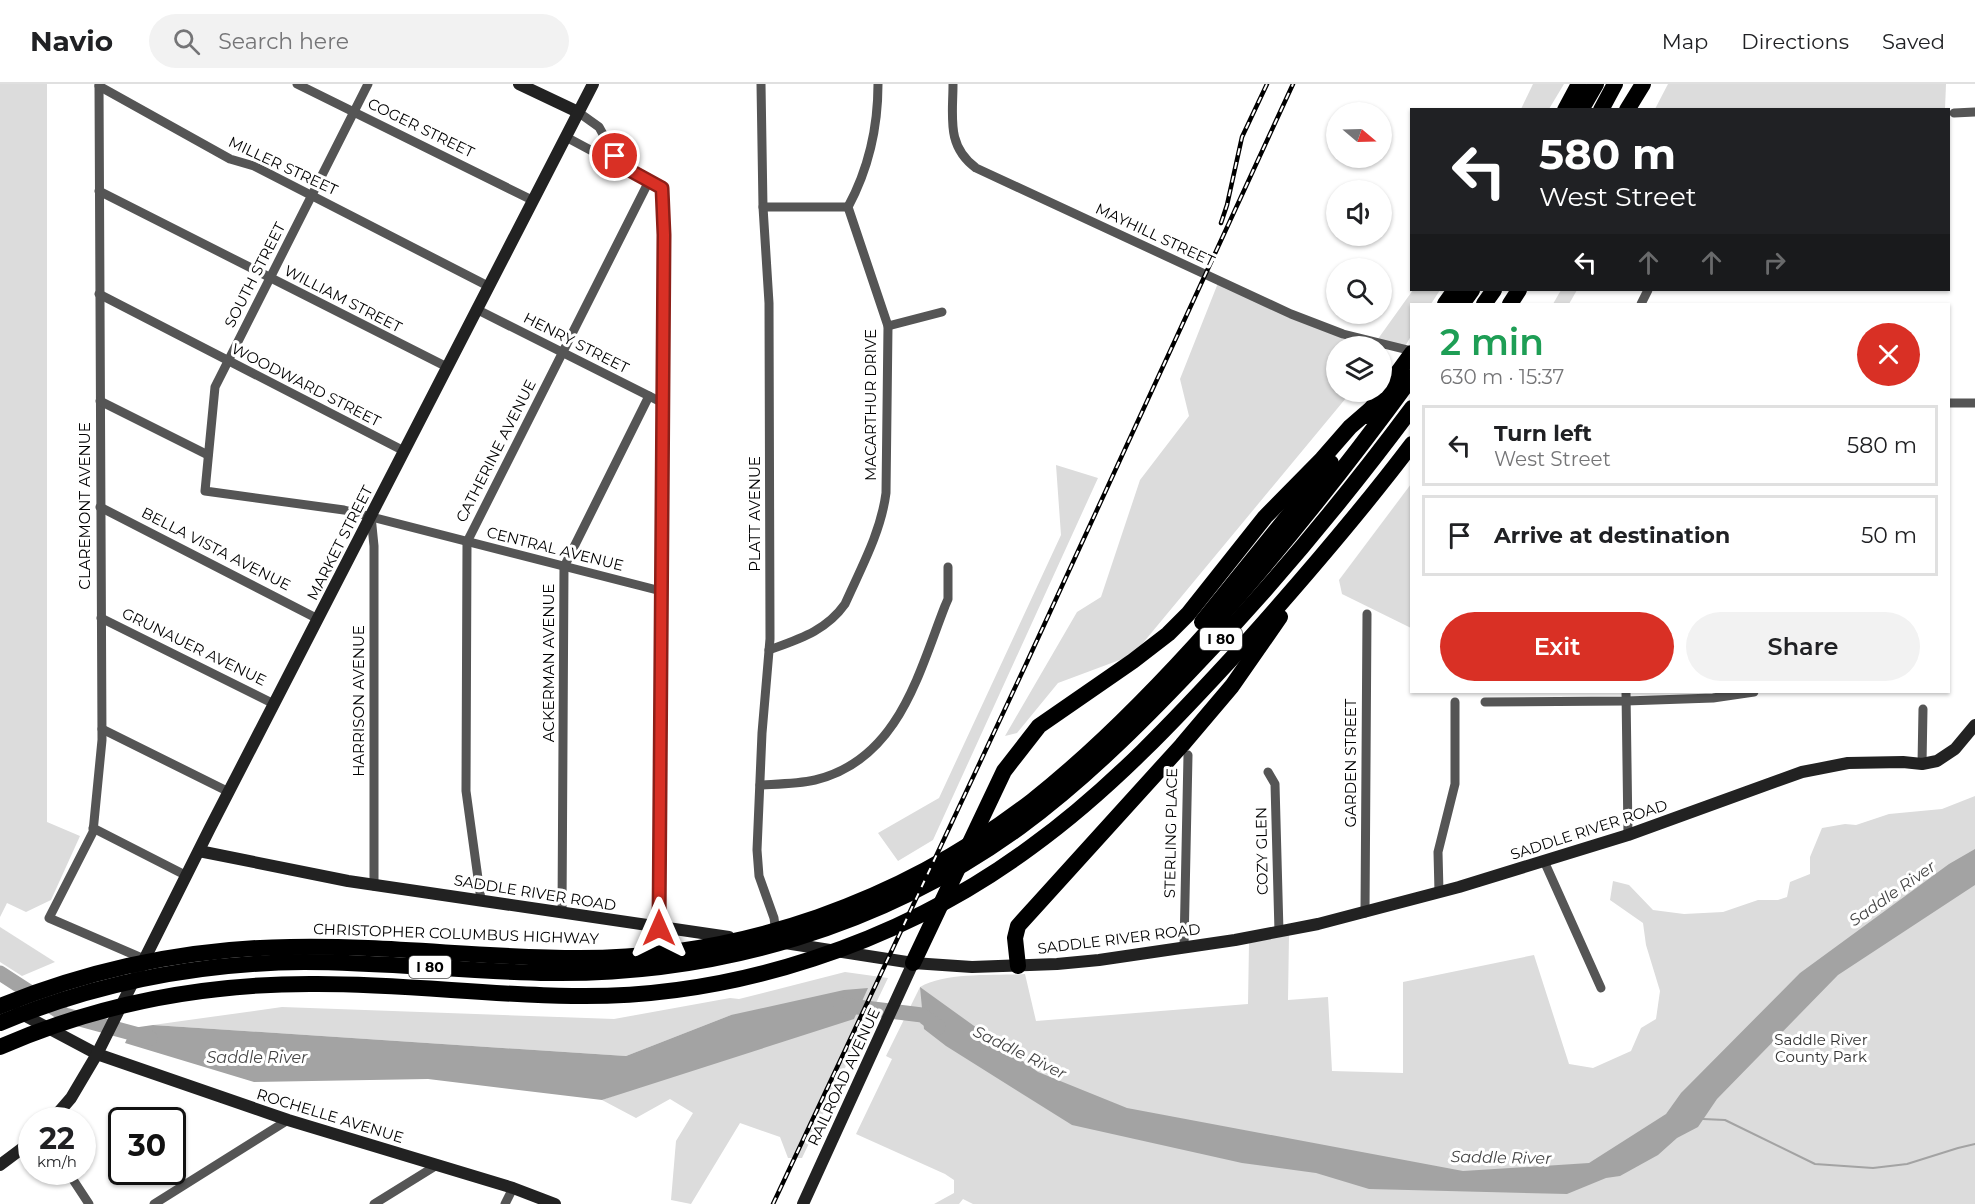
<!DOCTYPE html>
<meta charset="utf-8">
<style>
body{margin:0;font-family:Montserrat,sans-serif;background:#f2f2f2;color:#202124;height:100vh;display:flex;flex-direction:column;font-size:22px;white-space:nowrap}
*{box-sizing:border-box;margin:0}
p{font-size:20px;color:#757577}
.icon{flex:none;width:33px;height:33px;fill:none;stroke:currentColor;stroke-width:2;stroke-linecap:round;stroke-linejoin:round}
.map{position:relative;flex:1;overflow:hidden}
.details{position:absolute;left:1410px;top:219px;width:540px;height:390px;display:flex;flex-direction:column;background:#fff;border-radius:0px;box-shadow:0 2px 4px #0004}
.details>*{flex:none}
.top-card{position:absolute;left:1410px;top:24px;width:540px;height:183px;border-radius:0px;box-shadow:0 2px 4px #0004;background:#202124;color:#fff;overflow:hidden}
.needle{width:39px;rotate:109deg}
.tools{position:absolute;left:1326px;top:18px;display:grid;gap:12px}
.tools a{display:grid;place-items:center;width:66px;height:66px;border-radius:50%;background:#fff;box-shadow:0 2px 4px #0004;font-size:30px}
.speed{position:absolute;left:18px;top:1023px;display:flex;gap:12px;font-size:30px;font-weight:700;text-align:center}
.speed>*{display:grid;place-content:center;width:78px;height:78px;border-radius:50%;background:#fff;box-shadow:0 2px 4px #0004;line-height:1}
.speed small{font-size:15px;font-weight:400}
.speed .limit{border:3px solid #111;border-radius:9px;background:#fff;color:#111}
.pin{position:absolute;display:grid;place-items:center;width:51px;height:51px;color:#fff;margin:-26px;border:3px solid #fff;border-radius:50%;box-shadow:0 2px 6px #0007}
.me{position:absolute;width:66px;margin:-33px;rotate:0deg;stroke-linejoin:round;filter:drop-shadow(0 0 4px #0008)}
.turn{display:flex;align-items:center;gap:21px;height:126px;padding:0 30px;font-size:27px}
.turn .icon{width:78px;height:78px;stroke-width:2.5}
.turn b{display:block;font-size:42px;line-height:51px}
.lanes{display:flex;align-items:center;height:57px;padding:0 30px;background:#0003;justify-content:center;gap:30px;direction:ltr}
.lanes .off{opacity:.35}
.round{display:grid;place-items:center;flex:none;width:63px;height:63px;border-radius:32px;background:#f2f2f2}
.summary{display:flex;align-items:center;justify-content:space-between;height:102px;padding:0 30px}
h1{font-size:36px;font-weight:600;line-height:45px;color:#1e9e55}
.action{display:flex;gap:12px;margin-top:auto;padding:12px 30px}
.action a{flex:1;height:69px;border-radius:36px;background:#d93025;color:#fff;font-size:24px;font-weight:600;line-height:69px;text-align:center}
.action a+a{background:#f2f2f2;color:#202124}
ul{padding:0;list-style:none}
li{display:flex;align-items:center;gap:18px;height:81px;margin:0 12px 9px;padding:0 18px;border:3px solid #e0e0e0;border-radius:0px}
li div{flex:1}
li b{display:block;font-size:22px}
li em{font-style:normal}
header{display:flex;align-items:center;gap:36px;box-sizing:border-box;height:84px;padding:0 30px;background:#fff;border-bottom:2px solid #e0e0e0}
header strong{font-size:28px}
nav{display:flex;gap:33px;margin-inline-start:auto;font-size:21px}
.search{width:420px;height:54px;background:#f2f2f2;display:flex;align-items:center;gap:15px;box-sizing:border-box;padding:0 21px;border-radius:33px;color:#757577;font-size:22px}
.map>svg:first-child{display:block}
.green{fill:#dcdcdc}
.water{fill:#a3a3a3}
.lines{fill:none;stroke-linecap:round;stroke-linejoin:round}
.stream{stroke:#a3a3a3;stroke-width:2}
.river{stroke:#a3a3a3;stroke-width:15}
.street{stroke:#555;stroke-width:9}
.secondary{stroke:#222;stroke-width:12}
.highway{stroke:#000;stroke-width:16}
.rail-casing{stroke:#000;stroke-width:4.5}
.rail{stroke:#fff;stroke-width:2;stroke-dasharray:7;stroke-linecap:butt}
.route-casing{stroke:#8d1f18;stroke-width:15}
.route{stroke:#d93025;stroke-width:10}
.labels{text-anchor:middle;stroke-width:6;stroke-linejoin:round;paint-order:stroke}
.shield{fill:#fff;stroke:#4c4c4c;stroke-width:1.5}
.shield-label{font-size:14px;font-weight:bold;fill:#000}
.street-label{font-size:15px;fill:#000;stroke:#fff}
.park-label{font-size:15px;fill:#333;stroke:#fff}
.water-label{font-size:16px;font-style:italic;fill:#444;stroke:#fff}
</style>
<header>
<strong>Navio</strong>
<div class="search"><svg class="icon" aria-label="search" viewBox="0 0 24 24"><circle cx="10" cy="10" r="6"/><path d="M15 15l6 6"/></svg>Search here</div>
<nav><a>Map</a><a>Directions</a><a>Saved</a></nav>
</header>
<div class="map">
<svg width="1975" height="1120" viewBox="0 0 1975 1120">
<rect width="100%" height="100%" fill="#fff"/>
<g class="green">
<polygon points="0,0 47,0 47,738 80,752 51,816 26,828 7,819 0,833"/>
<polygon points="1533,0 1564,0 1549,25 1521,25"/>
<polygon points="1668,0 1946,0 1945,25 1655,25"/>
<polygon points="1218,199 1375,259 1413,206 1440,206 1431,220 1412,220 1411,252 1403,266 1375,262 1336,262 1336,308 1351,308 1133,571 1058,599 1017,649 1005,652 1077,528 1101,513 1140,396 1189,332 1180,295"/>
<polygon points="1561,206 1577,206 1569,220 1553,220"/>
<polygon points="1056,381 1098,394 933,756 898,777 878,749 939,714 1061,451"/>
<polygon points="1411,400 1412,400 1411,544 1342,510 1339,496"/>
<path d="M1975,712V1120H973L963,1115L959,1120H934L954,1109V1096L945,1090L856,1050L892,975L886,972L920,903C946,888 995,892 1025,890L1036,937L1248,920L1249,859L1289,851L1288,916L1328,913L1332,987L1403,989V898L1534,871L1569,980L1593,984L1631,967L1641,944L1656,935L1660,907L1646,861L1643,839L1610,816L1613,797L1629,801L1653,826L1684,830L1723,828L1758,816H1778L1787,813L1790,798L1810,790V773L1822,744L1845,740L1856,741L1889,730L1942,725Z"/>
<polygon points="0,843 55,878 22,892 0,878"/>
<polygon points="845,888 888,894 802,1074 788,1074 780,1053 740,1039 691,1120 671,1116 676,1057 693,1029 670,1015 636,1034 602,1016 837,931 731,931 626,972 153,941 282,923 614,935 730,914 739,915"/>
</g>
<g class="water">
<polygon points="1975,765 1975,801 1838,891 1717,1015 1698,1043 1677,1054 1658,1071 1620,1092 1606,1094 1567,1110 1369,1105 1316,1089 1242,1079 1072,1041 946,962 924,945 920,903 1038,988 1127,1024 1463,1087 1589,1079 1666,1030 1681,1009 1800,889 1949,780"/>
<polygon points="868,904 854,935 602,1016 428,995 254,998 125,959 132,944 153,941 626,972 731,931 844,906"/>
</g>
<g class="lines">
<polyline class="stream" points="1703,1035 1725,1036 1815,1080 1873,1084 1907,1080 1958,1064 1975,1060"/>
<g class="river">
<polyline points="0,889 65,931 150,954"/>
<polyline points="841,921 922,931 938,943"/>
</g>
<g class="street">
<polyline points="99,0 102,656 93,748 49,834 144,875"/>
<polyline points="297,0 532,116"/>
<polyline points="368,0 215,303 205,407 344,426 661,507"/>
<polyline points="761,0 763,123 769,219 770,555 762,649 757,766 759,792 774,834 776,849"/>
<path d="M953,0C953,33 946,62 976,84L1291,230L1343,250L1412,267"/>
<polyline points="99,2 230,75 254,82 488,202"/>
<polyline points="578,28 599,43 615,72 627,85 662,104 664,151 659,844"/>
<polyline points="1954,29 1975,28"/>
<polyline points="566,53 622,83"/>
<polyline points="99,107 447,283"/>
<polyline points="763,123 848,123"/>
<polyline points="99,210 404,367"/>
<polyline points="1641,220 1648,206"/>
<polyline points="476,225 663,319"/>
<polyline points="888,242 942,228"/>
<polyline points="100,317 208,371"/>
<polyline points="1948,319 1975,319"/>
<polyline points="100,423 318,535"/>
<polyline points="371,432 374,462 374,802"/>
<polyline points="101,534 274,620"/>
<path d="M769,566C799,555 826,547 845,520C861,484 881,448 886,409L888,242L848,123C869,84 878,45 878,0"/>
<polyline points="1626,608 1628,751"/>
<polyline points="1485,618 1626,617 1713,614 1754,608"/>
<polyline points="102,645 229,708"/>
<polyline points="1922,680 1923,625"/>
<polyline points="1268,688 1275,700 1279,848"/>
<path d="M760,701C778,700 797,700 815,696C898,676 918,591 945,522L948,515V483"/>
<polyline points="93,744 187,792"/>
<polyline points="1544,777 1601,904"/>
<polyline points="1439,808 1438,768 1455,700 1455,618"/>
<polyline points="481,816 466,707 467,458 649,97"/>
<polyline points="562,829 564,483 649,312"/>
<polyline points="1365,829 1367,530"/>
<polyline points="1184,863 1188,671"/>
<polyline points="68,1088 89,1120"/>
<polyline points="154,1120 288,1036"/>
<polyline points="374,1120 437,1081"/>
<polyline points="505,1120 513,1104"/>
</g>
<g class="secondary">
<polyline points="519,0 578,28"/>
<polyline points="199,767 348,797 729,853"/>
<polyline points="785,859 913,879 972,883 1057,880 1099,876 1235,856 1318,840 1459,803 1628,751 1802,688 1848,679 1903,678 1922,680 1937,677 1955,665 1975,641"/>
<polyline points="18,928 97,970 288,1036 513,1104 555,1120"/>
<polyline points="52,1036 71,1014 97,970 210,744 593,0"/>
<polyline points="0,1081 32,1057"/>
<polyline points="803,1120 913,879"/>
</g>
<g class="highway">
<polyline points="1565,26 1579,0"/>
<polyline points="1581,26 1596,0"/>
<polyline points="1601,26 1615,0"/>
<polyline points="1627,26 1643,0"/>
<polyline points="1445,220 1455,206"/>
<polyline points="1462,220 1472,206"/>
<polyline points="1484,220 1494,206"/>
<polyline points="1510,220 1519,206"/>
<polyline points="1366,332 1412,269"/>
<polyline points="1202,538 1331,379"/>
<polyline points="913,879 1004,687 1039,642 1133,577 1168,550 1188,530 1265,433 1322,375 1350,343 1373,323"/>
<polyline points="1018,882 1015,854 1018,842 1182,661 1232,602 1280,533"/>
<path d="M0,922C92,885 191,864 290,863C387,861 483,874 579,874C742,874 903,817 1032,717C1099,664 1159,602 1215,539C1285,460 1350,378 1412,293"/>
<path d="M0,939C96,899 200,879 304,878C386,878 468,888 550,889C718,891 884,842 1020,743C1084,696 1141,639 1195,582C1273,501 1345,414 1412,324"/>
<path d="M0,963C98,920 204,900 310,900C397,899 484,911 572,912C733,915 901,859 1031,763C1110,706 1178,633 1244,561C1302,496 1359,430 1412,360"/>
</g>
<defs>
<g id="rail">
<polyline points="1221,139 1227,121 1242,53 1267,0"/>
<polyline points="773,1120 1027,578 1293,0"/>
</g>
</defs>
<use href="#rail" class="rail-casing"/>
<use href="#rail" class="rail"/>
</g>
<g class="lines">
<defs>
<polyline id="route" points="615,72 631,87 662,104 664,151 659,844"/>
</defs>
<use href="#route" class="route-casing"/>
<use href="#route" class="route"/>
</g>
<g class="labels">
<g class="shield">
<rect x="1200" y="544" width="42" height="22" rx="4.5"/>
<rect x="409" y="872" width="42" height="22" rx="4.5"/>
</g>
<g class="shield-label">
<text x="1221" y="560">I 80</text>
<text x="430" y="888">I 80</text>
</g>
<g class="street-label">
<text transform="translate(421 44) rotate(26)" y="5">COGER STREET</text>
<text transform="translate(283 82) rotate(25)" y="5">MILLER STREET</text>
<text transform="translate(1155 151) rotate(25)" y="5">MAYHILL STREET</text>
<text transform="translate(255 191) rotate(-63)" y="5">SOUTH STREET</text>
<text transform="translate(343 215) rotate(27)" y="5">WILLIAM STREET</text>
<text transform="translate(576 259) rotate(27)" y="5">HENRY STREET</text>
<text transform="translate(306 301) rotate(27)" y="5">WOODWARD STREET</text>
<text transform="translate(871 321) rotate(-90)" y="5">MACARTHUR DRIVE</text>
<text transform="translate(496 367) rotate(-63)" y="5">CATHERINE AVENUE</text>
<text transform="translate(85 422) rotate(-90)" y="5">CLAREMONT AVENUE</text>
<text transform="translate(755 430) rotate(-90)" y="5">PLATT AVENUE</text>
<text transform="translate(340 459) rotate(-63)" y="5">MARKET STREET</text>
<text transform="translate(216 465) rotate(27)" y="5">BELLA VISTA AVENUE</text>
<text transform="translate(555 465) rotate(14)" y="5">CENTRAL AVENUE</text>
<text transform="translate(194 563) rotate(26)" y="5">GRUNAUER AVENUE</text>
<text transform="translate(549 579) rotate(-90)" y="5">ACKERMAN AVENUE</text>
<text transform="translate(359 617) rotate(-90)" y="5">HARRISON AVENUE</text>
<text transform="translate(1351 679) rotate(-90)" y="5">GARDEN STREET</text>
<text transform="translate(1589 746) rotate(-18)" y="5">SADDLE RIVER ROAD</text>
<text transform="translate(1171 749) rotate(-89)" y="5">STERLING PLACE</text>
<text transform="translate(1262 767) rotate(-91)" y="5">COZY GLEN</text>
<text transform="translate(535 809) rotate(9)" y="5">SADDLE RIVER ROAD</text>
<text transform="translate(456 850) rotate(2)" y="5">CHRISTOPHER COLUMBUS HIGHWAY</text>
<text transform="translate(1119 855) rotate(-7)" y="5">SADDLE RIVER ROAD</text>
<text transform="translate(844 993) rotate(-65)" y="5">RAILROAD AVENUE</text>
<text transform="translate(330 1032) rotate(17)" y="5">ROCHELLE AVENUE</text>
</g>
<g class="park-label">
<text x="1821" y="961">Saddle River<tspan x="1821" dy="17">County Park</tspan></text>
</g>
<g class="water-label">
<text transform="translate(1892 809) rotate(-35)" y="6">Saddle River</text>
<text transform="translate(1020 968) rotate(26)" y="6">Saddle River</text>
<text x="257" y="979">Saddle River</text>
<text transform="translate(1501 1073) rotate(1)" y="6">Saddle River</text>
</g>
</g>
</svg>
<div class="tools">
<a><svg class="needle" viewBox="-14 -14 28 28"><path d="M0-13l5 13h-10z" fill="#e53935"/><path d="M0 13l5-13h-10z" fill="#757577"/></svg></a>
<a><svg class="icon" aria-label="sound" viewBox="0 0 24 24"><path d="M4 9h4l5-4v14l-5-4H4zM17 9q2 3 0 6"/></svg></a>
<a><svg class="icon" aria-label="search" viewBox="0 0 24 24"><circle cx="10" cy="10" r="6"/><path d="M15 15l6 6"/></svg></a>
<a><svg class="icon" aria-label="layers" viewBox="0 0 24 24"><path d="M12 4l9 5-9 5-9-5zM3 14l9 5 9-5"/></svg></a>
</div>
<div class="speed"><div>22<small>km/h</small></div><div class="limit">30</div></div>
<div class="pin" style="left:615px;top:72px;background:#d93025"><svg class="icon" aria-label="arrive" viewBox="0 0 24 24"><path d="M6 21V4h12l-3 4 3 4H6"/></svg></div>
<svg class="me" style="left:659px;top:844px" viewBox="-20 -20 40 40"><path d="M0-17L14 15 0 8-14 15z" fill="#d93025" stroke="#fff" stroke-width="4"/></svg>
<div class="top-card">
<div class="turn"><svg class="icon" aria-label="left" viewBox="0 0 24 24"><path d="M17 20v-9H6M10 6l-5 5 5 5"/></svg><div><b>580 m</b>West Street</div></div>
<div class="lanes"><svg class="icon" aria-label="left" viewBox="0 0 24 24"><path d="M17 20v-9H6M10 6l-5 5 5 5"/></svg><svg class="icon off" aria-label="ahead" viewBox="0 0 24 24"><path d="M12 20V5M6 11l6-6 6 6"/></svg><svg class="icon off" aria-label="ahead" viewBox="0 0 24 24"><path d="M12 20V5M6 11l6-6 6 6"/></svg><svg class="icon off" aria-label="right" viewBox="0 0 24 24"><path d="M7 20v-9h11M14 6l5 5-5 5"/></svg></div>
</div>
<section class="details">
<div class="summary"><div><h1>2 min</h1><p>630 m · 15:37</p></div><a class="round" style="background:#d93025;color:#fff"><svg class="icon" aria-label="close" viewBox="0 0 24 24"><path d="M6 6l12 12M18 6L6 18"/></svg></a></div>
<ul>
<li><svg class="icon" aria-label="left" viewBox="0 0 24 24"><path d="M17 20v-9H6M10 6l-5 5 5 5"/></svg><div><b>Turn left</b><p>West Street</p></div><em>580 m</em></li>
<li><svg class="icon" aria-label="arrive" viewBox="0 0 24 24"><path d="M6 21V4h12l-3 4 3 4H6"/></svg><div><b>Arrive at destination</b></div><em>50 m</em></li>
</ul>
<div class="action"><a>Exit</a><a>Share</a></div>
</section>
</div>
